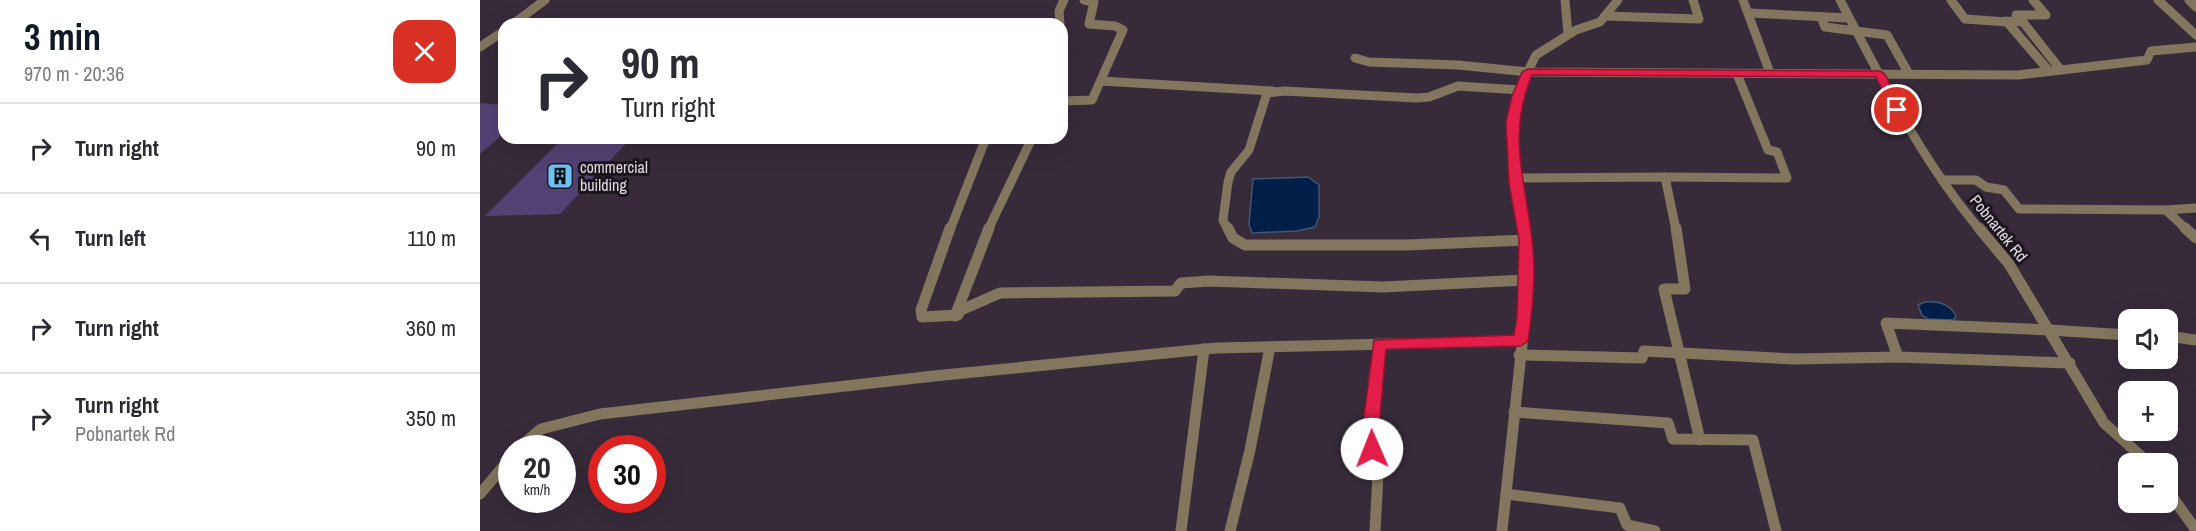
<!DOCTYPE html>
<meta charset="utf-8">
<style>
body{margin:0;font-family:"Archivo Narrow",sans-serif;background:#f2f2f3;color:#2b2b33;height:100vh;display:flex;flex-direction:column;font-size:22px;white-space:nowrap}
*{box-sizing:border-box;margin:0}
p{font-size:20px;color:#7c7c81}
.icon{flex:none;width:33px;height:33px;fill:none;stroke:currentColor;stroke-width:2;stroke-linecap:round;stroke-linejoin:round}
.map{position:relative;flex:1;overflow:hidden}
.sheet{display:flex;flex-direction:column;background:#fff;width:480px}
.sheet>*{flex:none}
.top-card{position:absolute;left:18px;top:18px;width:570px;height:126px;border-radius:18px;box-shadow:0 6px 24px #0002;background:#fff;color:#2b2b33;overflow:hidden}
.tools{position:absolute;left:1638px;top:309px;display:grid;gap:12px}
.tools a{display:grid;place-items:center;width:60px;height:60px;border-radius:12px;background:#fff;box-shadow:0 6px 24px #0002;font-size:30px}
.speed{position:absolute;left:18px;top:435px;display:flex;gap:12px;font-size:30px;font-weight:700;text-align:center}
.speed>*{display:grid;place-content:center;width:78px;height:78px;border-radius:50%;background:#fff;box-shadow:0 6px 24px #0002;line-height:1}
.speed small{font-size:15px;font-weight:400}
.speed .limit{border:9px solid #d22;background:#fff;color:#111}
.pin{position:absolute;display:grid;place-items:center;width:51px;height:51px;color:#fff;margin:-26px;border:3px solid #fff;border-radius:50%;box-shadow:0 2px 6px #0007}
.me{position:absolute;width:66px;margin:-33px;rotate:359deg;stroke-linejoin:round;filter:drop-shadow(0 0 4px #0008)}
.turn{display:flex;align-items:center;gap:21px;height:126px;padding:0 24px;font-size:27px}
.turn .icon{width:78px;height:78px;stroke-width:2.5}
.turn b{display:block;font-size:42px;line-height:51px}
.round{display:grid;place-items:center;flex:none;width:63px;height:63px;border-radius:18px;background:#f2f2f3}
.summary{display:flex;align-items:center;justify-content:space-between;height:102px;padding:0 24px}
h1{font-size:36px;font-weight:800;line-height:45px;color:#111827}
ul{padding:0;list-style:none}
li{display:flex;align-items:center;gap:18px;height:90px;padding:0 24px;border-top:2px solid #e1e1e2}
li div{flex:1}
li b{display:block;font-size:22px}
li em{font-style:normal}
main{display:flex;flex:1;min-height:0}
.map>svg:first-child{display:block}
.water{fill:#001e46;stroke:#445675;stroke-width:1.5}
.building{fill:#534174}
.lines{fill:none;stroke-linecap:round;stroke-linejoin:round}
.minor-far1{stroke:#82765e;stroke-width:9}
.minor{stroke:#82765e;stroke-width:11}
.route{fill:#e11d48;stroke:#92132f;stroke-width:1.5}
.labels{text-anchor:middle;stroke-width:6;stroke-linejoin:round;paint-order:stroke}
.poi-label{font-size:16px;fill:#e2dae3;stroke:#1b161c;text-anchor:start}
.street-label{font-size:16px;fill:#e2dae3;stroke:#1b161c}
</style>
<main>
<section class="sheet">
<div class="summary"><div><h1>3 min</h1><p>970 m · 20:36</p></div><a class="round" style="background:#d93025;color:#fff"><svg class="icon" aria-label="close" viewBox="0 0 24 24"><path d="M6 6l12 12M18 6L6 18"/></svg></a></div>
<ul>
<li><svg class="icon" aria-label="right" viewBox="0 0 24 24"><path d="M7 20v-9h11M14 6l5 5-5 5"/></svg><div><b>Turn right</b></div><em>90 m</em></li>
<li><svg class="icon" aria-label="left" viewBox="0 0 24 24"><path d="M17 20v-9H6M10 6l-5 5 5 5"/></svg><div><b>Turn left</b></div><em>110 m</em></li>
<li><svg class="icon" aria-label="right" viewBox="0 0 24 24"><path d="M7 20v-9h11M14 6l5 5-5 5"/></svg><div><b>Turn right</b></div><em>360 m</em></li>
<li><svg class="icon" aria-label="right" viewBox="0 0 24 24"><path d="M7 20v-9h11M14 6l5 5-5 5"/></svg><div><b>Turn right</b><p>Pobnartek Rd</p></div><em>350 m</em></li>
</ul>
</section>
<div class="map">
<svg width="1716" height="531" viewBox="0 0 1716 531">
<rect width="100%" height="100%" fill="#372b39"/>
<g class="water">
<polygon points="828,177 839,185 839,217 835,227 817,231 772,233 769,224 773,179"/>
<path d="M1445,302C1457,301 1470,304 1476,316L1474,320L1448,319L1442,315L1438,305Z"/>
</g>
<g class="building">
<polygon points="0,103 24,105 24,133 0,154"/>
<polygon points="83,138 151,138 80,214 5,216"/>
</g>
<g class="lines">
<g class="minor-far1">
<polyline points="1085,0 1088,34"/>
<polyline points="1263,0 1290,73"/>
<path d="M1360,0C1402,80 1441,160 1500,230"/>
<polyline points="1471,0 1485,19 1527,22 1569,71"/>
<polyline points="1678,0 1716,35"/>
<polyline points="1709,0 1716,7"/>
<polyline points="1269,13 1368,18"/>
<polyline points="1125,16 1219,19 1213,0"/>
<polyline points="1341,17 1345,27 1407,35 1429,74"/>
<polyline points="1525,21 1543,22 1536,15 1566,15 1553,0"/>
<polyline points="1543,22 1580,69"/>
<polyline points="33,24 65,0"/>
<polyline points="580,24 579,11 584,0"/>
<polyline points="0,47 24,31"/>
<polyline points="875,58 889,62 978,65 1048,72 1538,75 1667,60 1671,51 1716,47"/>
<polyline points="621,81 793,91"/>
<polyline points="582,101 612,100 643,30 635,26 609,24 614,2 604,0"/>
<polyline points="1185,177 1307,178 1297,152 1288,150 1257,74"/>
<polyline points="1035,178 1185,177 1196,230"/>
<polyline points="1462,180 1496,180 1506,187 1524,190 1539,209 1686,210"/>
<polyline points="470,230 506,138"/>
<polyline points="508,230 552,138"/>
<polyline points="748,230 743,220 748,182 751,172 769,150 787,93 804,91 937,98 949,97 978,86 1040,90"/>
<polyline points="1044,230 1035,183 1032,122 1043,81 1056,55 1096,30 1120,22 1138,0"/>
<polyline points="1707,230 1686,210 1716,208"/>
</g>
<g class="minor">
<polyline points="470,228 441,310 442,317 478,315 481,310 520,293 695,291 701,283 729,281 903,287 1045,280"/>
<polyline points="748,228 753,238 765,245 927,245 1046,240"/>
<polyline points="1196,228 1205,289 1184,289 1220,440"/>
<polyline points="1499,228 1529,264 1624,423 1670,464"/>
<polyline points="1705,228 1716,238"/>
<polyline points="475,316 509,228"/>
<polyline points="1570,330 1648,335"/>
<polyline points="1688,336 1716,340"/>
<polyline points="1039,355 1162,358 1164,351 1314,359 1418,357 1590,363"/>
<polyline points="1418,357 1406,323 1571,330"/>
<polyline points="1034,412 1188,423 1193,439 1273,440 1296,531"/>
<polyline points="39,448 61,429 120,414 454,376 736,348 1041,341"/>
<polyline points="1688,491 1716,530"/>
<polyline points="0,494 32,456"/>
<polyline points="1026,494 1140,508 1147,525 1175,531"/>
<polyline points="701,531 724,349"/>
<polyline points="750,531 770,450 790,347"/>
<polyline points="895,531 898,475 890,440 899,344"/>
<polyline points="1022,531 1045,317 1046,240 1044,228"/>
</g>
</g>
<path class="route" d="M1048,69L1400,71L1405,74L1422,110L1413,112L1396,77L1052,75C1027,135 1045,178 1052,239C1056,271 1053,309 1048,341L1041,346L906,349L900,416V449L898,454H886L884,416L894,340L1034,335L1037,317L1039,240L1029,183L1026,122L1032,96L1042,72Z"/>
<defs>
<symbol id="building-square" viewBox="-11 -11 22 22"><rect x="-9" y="-9" width="18" height="18" rx="4" fill="#6ec2f3" stroke="#1b161c"/><path d="M-4-6H4V6H1V3H-1V6H-4ZM-2.5-4.3h1.7v1.8h-1.7ZM.8-4.3h1.7v1.8H.8ZM-2.5-1h1.7V.8h-1.7ZM.8-1h1.7V.8H.8Z" fill="#111"/></symbol>
</defs>
<g fill-rule="evenodd">
<use href="#building-square" x="65" y="161" width="30" height="30"/>
</g>
<g class="labels">
<g class="poi-label">
<text x="100" y="173">commercial<tspan x="100" dy="18">building</tspan></text>
</g>
<g class="street-label">
<text transform="translate(1519 228) rotate(51)" y="6">Pobnartek Rd</text>
</g>
</g>
</svg>
<div class="tools">
<a><svg class="icon" aria-label="sound" viewBox="0 0 24 24"><path d="M4 9h4l5-4v14l-5-4H4zM17 9q2 3 0 6"/></svg></a>
<a>+</a>
<a>−</a>
</div>
<div class="speed"><div>20<small>km/h</small></div><div class="limit">30</div></div>
<div class="pin" style="left:1417px;top:110px;background:#d93025"><svg class="icon" aria-label="arrive" viewBox="0 0 24 24"><path d="M6 21V4h12l-3 4 3 4H6"/></svg></div>
<svg class="me" style="left:892px;top:449px" viewBox="-20 -20 40 40"><circle r="19" fill="#fff"/><path d="M0-13L10 11 0 6-10 11z" fill="#e11d48"/></svg>
<div class="top-card">
<div class="turn"><svg class="icon" aria-label="right" viewBox="0 0 24 24"><path d="M7 20v-9h11M14 6l5 5-5 5"/></svg><div><b>90 m</b>Turn right</div></div>
</div>
</div>
</main>
